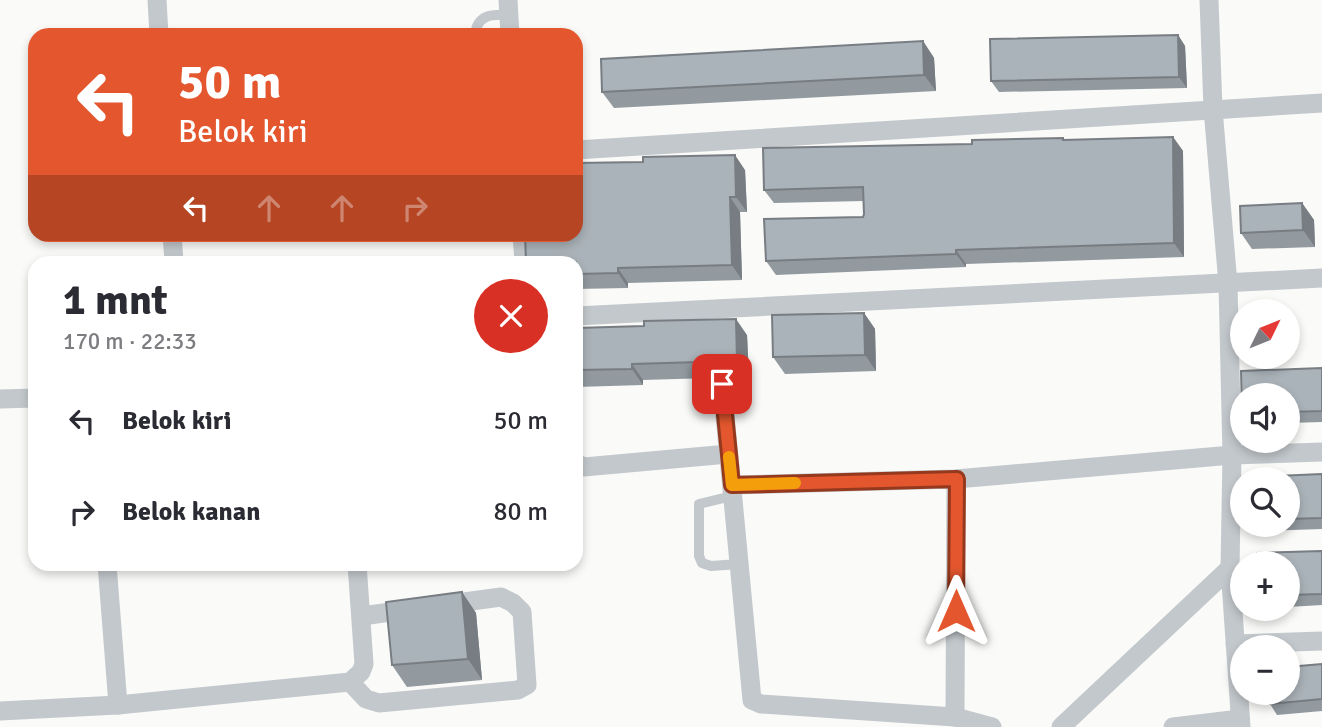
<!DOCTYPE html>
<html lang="id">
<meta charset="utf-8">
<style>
body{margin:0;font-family:Signika,sans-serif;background:#f2f2f3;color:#2b2b33;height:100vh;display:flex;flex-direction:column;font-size:26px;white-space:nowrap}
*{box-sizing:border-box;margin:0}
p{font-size:23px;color:#7c7c81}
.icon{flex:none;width:38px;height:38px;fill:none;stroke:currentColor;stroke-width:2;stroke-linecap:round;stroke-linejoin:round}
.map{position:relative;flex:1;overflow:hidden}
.panel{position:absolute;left:28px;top:256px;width:555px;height:315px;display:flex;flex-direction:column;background:#fff;border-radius:21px;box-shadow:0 4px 10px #0003}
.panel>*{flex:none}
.guide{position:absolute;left:28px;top:28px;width:555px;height:214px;border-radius:21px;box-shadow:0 4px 10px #0003;background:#e4572e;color:#fff;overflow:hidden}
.needle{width:46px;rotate:47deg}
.buttons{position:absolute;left:1230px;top:299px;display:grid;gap:14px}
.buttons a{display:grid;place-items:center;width:70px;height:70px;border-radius:50%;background:#fff;box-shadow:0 4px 10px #0003;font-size:35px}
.pin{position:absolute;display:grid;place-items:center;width:60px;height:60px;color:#fff;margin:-30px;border-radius:14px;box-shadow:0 4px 10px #0006}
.me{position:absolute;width:77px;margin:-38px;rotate:0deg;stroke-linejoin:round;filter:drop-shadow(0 0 5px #0008)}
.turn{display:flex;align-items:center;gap:24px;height:147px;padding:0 35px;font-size:32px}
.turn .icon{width:91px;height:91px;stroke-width:2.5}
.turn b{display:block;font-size:49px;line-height:60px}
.lanes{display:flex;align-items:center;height:66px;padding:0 35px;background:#0003;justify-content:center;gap:35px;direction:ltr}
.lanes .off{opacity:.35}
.round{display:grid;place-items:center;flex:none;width:74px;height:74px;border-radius:37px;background:#f2f2f3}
.head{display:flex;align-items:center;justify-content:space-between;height:119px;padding:0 35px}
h1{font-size:42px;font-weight:700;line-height:52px}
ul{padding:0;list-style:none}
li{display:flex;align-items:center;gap:21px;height:91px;padding:0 35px}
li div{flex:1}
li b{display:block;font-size:26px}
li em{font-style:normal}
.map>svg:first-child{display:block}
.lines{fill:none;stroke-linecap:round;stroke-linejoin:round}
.lane{stroke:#c3c8cc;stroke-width:10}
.street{stroke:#c3c8cc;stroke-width:19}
.wall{fill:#929a9f}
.shaded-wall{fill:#777d82}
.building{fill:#aab3b9;stroke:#777d82;stroke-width:2}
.route-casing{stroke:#94391e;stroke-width:18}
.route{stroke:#e4572e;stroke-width:12}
.slow{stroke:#f59e0b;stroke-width:12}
</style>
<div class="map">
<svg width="1322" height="727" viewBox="0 0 1322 727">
<rect width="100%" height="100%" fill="#fafaf8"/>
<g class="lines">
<g class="lane">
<path d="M475,35C477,15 491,14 508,15"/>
<polyline points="732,496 699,504 699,556 702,563 711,566 739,564"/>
</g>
<g class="street">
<polyline points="157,0 159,35"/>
<polyline points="508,0 510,35"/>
<polyline points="1209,0 1213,109 1228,284 1232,455 1230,568 1241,727"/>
<polyline points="576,150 1322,103"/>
<polyline points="172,234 174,262"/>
<polyline points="522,234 524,262"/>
<polyline points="576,316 1322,278"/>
<polyline points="722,384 752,700 761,704 955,717 992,727"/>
<polyline points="0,399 35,398"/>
<polyline points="576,463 584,467 728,454"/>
<polyline points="732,485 956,479 1232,455 1322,452"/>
<polyline points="107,564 118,705"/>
<polyline points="362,616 412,609"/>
<polyline points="1235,644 1322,641"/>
<polyline points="350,682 366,699 379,703 518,690 527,685 522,612 513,603 501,597 442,605"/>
<polyline points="0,711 118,705 350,682 361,672 364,664 357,564"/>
<polyline points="955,717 956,479"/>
<polyline points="1061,727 1230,568"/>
<polyline points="1173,727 1240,719"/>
</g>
</g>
<g class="wall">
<polygon points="1178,35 1185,46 1187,88 999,92 991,81"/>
<polygon points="923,41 934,58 936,91 614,108 602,92"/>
<polygon points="1173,137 1183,151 1184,257 966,264 966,267 776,275 766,261 863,217 864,201 774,203 764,190 972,144 1063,138 1065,140"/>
<polygon points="745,170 747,212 740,212 742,280 628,283 628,288 576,289 576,262"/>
<polygon points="1302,203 1314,220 1315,247 1252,249 1241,233"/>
<polygon points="864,313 875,329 876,371 785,374 773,357"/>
<polygon points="576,328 747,335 749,377 732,377 722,372 711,378 643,380 643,385 576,387"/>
<polygon points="1322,368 1322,422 1288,423 1288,396"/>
<polygon points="1322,474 1322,529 1266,531 1261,525 1288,525 1288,480"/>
<polygon points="1322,551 1322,605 1288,607 1288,564"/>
<polygon points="462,592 476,613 482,680 407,687 392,665"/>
<polygon points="1322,664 1322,711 1277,715 1270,704"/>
</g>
<g class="shaded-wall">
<polygon points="1178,35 1185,46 1187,88 1179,77"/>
<polygon points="923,41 934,58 936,91 924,75"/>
<polygon points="1173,137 1183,151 1184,257 1174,243"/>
<polygon points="735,155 745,170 747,212 736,197"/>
<polygon points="730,197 740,212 742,280 732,265"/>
<polygon points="1302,203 1314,220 1315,247 1303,230"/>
<polygon points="956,250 966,264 966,267 956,254"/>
<polygon points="618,268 628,283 628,288 618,273"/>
<polygon points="864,313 875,329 876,371 865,355"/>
<polygon points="736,319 747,335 749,377 737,361"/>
<polygon points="632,364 643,380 643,385 632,369"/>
<polygon points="462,592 476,613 482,680 468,659"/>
</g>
<g class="building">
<polygon points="1178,35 1179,77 991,81 990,39"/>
<polygon points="923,41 924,75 602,92 601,59"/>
<polygon points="1173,137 1174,243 956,250 956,254 766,261 764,219 863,217 864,214 863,187 764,190 763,148 972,144 972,140 1063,138 1063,140"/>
<polygon points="735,155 736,197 730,197 732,265 618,268 618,273 576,274 576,262 526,262 525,234 576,234 576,163 643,162 643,157"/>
<polygon points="1302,203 1303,230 1241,233 1240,206"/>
<polygon points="864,313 865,355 773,357 772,315"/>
<polygon points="736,319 737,361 721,361 710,355 700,362 632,364 632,369 576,370 576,328 644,326 644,321"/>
<polygon points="1322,368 1322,411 1288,412 1288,396 1242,396 1242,412 1241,371"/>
<polygon points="1322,474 1322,518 1288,519 1288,480 1256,480 1256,477"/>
<polygon points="1322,551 1322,594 1288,595 1288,564 1258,564 1257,553"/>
<polygon points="462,592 468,659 392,665 386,602"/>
<polygon points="1322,664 1322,699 1270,704 1269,693 1288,693 1288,667"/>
</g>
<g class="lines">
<defs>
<polyline id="route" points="722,384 732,485 957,479 956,611"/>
</defs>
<use href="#route" class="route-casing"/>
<use href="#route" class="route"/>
<polyline class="slow" points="729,457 732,485 795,483"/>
</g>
</svg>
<div class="buttons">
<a><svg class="needle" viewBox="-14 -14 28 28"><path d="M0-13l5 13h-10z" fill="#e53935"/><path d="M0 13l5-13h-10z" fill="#7c7c81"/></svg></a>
<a><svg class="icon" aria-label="sound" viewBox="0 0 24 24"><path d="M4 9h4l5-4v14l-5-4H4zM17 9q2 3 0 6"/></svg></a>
<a><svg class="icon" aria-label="search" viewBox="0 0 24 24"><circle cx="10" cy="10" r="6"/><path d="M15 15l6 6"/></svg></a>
<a>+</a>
<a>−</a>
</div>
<div class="pin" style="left:722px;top:384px;background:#d93025"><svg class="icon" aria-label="arrive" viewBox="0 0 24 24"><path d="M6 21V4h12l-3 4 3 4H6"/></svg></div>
<svg class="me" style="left:956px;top:611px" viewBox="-20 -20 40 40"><path d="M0-17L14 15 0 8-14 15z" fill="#e4572e" stroke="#fff" stroke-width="4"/></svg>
<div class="guide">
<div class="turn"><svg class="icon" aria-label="left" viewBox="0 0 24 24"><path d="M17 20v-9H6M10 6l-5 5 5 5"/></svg><div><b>50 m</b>Belok kiri</div></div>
<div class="lanes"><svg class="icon" aria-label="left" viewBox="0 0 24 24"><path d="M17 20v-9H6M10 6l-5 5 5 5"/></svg><svg class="icon off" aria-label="ahead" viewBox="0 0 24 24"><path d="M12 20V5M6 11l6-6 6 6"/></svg><svg class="icon off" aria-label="ahead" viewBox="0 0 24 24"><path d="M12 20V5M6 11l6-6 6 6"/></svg><svg class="icon off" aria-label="right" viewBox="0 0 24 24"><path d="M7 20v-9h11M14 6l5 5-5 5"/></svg></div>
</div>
<section class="panel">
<div class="head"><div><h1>1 mnt</h1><p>170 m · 22:33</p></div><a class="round" style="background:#d93025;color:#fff"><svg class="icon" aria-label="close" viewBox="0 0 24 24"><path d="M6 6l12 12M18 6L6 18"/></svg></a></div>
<ul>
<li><svg class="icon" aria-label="left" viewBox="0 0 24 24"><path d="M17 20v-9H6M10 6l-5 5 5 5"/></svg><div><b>Belok kiri</b></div><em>50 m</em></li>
<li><svg class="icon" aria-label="right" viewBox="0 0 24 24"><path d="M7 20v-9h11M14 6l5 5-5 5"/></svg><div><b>Belok kanan</b></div><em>80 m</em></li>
</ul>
</section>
</div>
